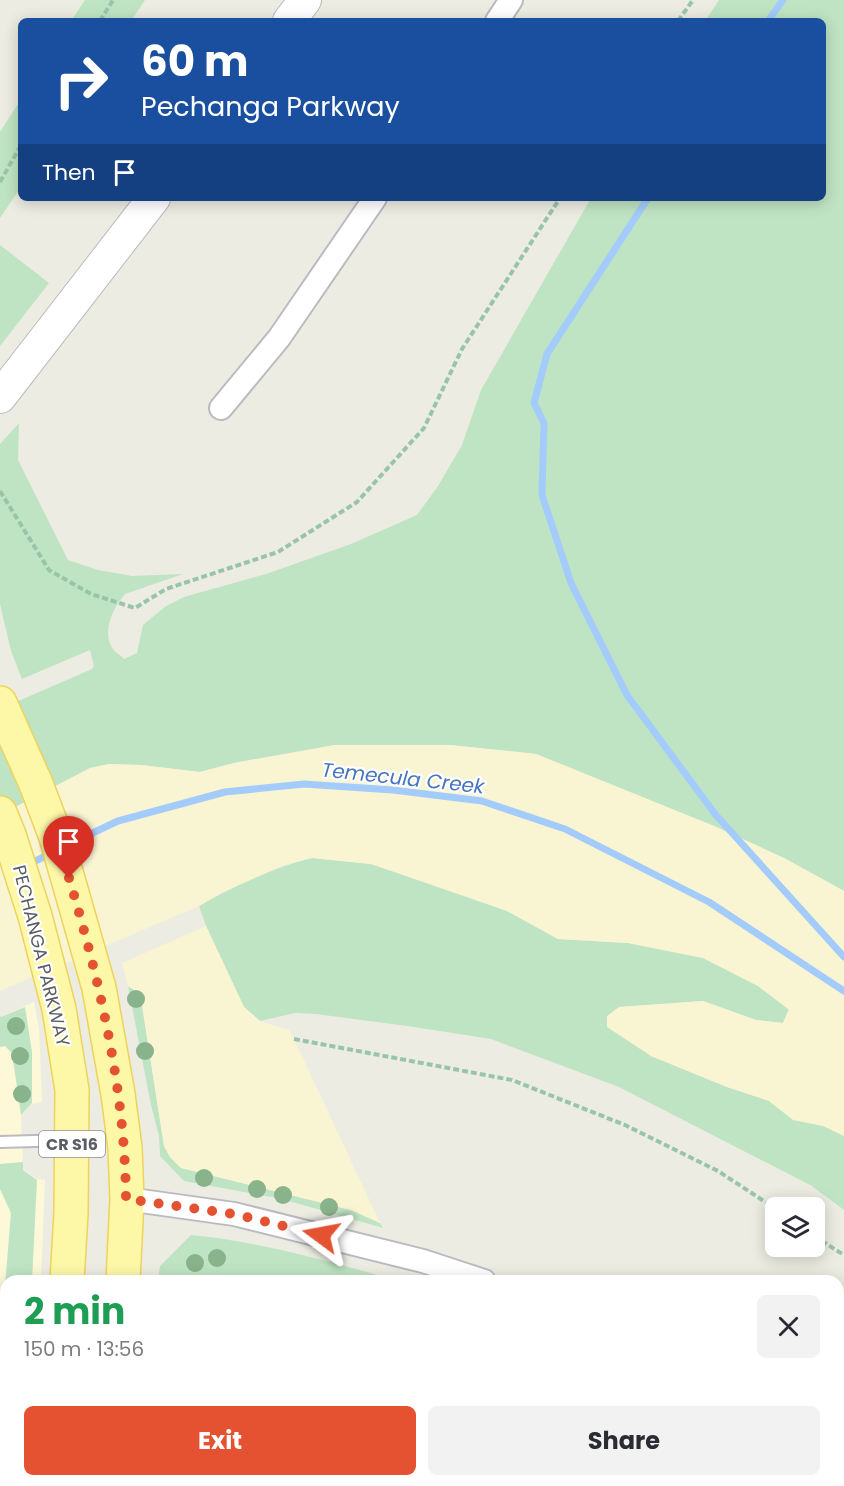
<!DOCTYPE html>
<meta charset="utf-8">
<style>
body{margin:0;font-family:Poppins,sans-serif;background:#f2f2f3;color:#2b2b33;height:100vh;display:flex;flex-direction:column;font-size:22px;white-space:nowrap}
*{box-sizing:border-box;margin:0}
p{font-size:20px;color:#7c7c81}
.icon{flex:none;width:33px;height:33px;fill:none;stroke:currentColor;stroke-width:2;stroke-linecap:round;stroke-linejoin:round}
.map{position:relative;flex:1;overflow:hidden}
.drawer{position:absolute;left:0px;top:1275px;width:844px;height:212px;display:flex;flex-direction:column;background:#fff;border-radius:18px 18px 0 0;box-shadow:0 3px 15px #0003}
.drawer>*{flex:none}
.banner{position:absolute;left:18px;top:18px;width:808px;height:183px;border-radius:9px;box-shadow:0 3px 15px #0003;background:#1a4fa0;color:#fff;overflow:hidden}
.buttons{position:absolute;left:765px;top:1197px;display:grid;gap:12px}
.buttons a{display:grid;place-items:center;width:60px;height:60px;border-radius:9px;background:#fff;box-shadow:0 3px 15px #0003;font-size:30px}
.pin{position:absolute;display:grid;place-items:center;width:51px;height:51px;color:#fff;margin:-62px -26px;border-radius:50% 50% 50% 0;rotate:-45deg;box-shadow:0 0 6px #0007}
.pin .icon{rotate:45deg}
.me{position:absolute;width:66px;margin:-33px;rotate:283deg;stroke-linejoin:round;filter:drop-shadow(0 0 4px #0008)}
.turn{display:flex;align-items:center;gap:21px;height:126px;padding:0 24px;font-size:27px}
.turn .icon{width:78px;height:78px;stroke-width:2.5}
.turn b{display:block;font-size:42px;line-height:51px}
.then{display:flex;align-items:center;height:57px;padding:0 24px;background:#0003;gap:12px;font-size:22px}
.round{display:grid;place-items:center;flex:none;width:63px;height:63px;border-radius:9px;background:#f2f2f3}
.overview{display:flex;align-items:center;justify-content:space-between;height:102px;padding:0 24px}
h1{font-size:36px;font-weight:700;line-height:45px;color:#1e9e55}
.cta{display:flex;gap:12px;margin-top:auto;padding:12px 24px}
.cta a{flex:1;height:69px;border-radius:9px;background:#e45231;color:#fff;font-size:24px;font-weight:700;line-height:69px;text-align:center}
.cta a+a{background:#f2f2f3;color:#2b2b33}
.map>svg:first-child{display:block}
.commercial{fill:#fdf8d7}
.green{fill:#bfe4c3}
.sand{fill:#f9f4d1}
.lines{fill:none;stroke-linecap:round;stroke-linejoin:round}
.stream{stroke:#a3ccfc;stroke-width:7}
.building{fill:#c8c6bf;stroke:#d1cec1;stroke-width:1.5}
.lane-casing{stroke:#babbc1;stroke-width:14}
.street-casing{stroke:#babbc1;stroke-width:26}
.secondary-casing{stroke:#b8bac0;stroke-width:34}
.primary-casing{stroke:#edd35b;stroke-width:36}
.path{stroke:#98c5aa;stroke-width:4;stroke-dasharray:6 3;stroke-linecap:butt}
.lane{stroke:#fff;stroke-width:10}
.street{stroke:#fff;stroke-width:22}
.secondary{stroke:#fff;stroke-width:32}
.primary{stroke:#fdf8a7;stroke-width:33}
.tree{fill:#89b38b}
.route{stroke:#e45231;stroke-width:10;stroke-dasharray:0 18}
.labels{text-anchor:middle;stroke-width:4.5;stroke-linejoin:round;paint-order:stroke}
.shield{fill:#fff;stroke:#8c8e92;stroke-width:1.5}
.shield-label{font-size:16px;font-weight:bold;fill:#5a5d63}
.street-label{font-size:18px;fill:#5a5d63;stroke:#fff}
.water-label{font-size:20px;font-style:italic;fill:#4674bf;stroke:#fff}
</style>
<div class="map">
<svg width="844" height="1486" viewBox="0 0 844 1486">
<rect width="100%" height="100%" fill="#edece2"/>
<g class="commercial">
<polygon points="34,1002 39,1028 42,1102 32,1104 21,1115 23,1169 37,1179 45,1180 41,1281 6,1281 6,1393 0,1395 0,1015 1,1017"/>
<polygon points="163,1481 445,1481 444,1486 166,1486"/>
</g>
<g class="green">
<polygon points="85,0 145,0 131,21 71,21"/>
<path d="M719,0H844V891L784,858L714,826L536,754L450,745H335L234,763L200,772L141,765L109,764L90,768L0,815V709L92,669L94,666L90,650L22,679L11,651L0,604V444L19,423L18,460L68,560L98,570L132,576L183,574L125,594C113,608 101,632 113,649C115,652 121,656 124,659L137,653L143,625L166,606L184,597L266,574L351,544L417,515L438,486L462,445L481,390L591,198H824V21H705Z"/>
<polygon points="21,99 21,187 0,218 0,132"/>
<polygon points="0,245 49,283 0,346"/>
<path d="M312,858L371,864L426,882L507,911L558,939L628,943L703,958L758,986L789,1010L783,1023L756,1020L703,1001L619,1007L651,1056L727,1087L769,1101L793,1119L824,1126L844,1136V1210L812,1186L619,1087L491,1039L407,1026L316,1014L295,1013L260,1021L244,1007L206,926L199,906C235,885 273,868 312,858Z"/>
<polygon points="128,986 136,991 141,999 164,1146 170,1157 181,1168 351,1210 380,1223 383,1228 282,1199 184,1181 160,1156 159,1136 151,1105"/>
<polygon points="25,1007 32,1052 32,1103 21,1115 12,1053 5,1046 0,1047 0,1015 1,1017"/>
<polygon points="23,1162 23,1170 37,1180 32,1281 6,1281 6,1393 0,1395 0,1346 11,1213 0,1189 0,1164"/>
<path d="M191,1235C262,1242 331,1262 399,1281H158L160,1266Z"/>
</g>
<g class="sand">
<polygon points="335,745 450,745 536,754 714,826 784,858 844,891 844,1136 823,1126 793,1120 769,1101 727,1087 651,1056 607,1027 607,1016 619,1007 703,1001 756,1020 783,1023 789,1009 758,986 703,958 628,943 558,939 507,911 371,864 312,858 284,865 221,893 199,906 0,991 0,815 90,768 109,764 141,765 200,772 234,763"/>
<polygon points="206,926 244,1007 260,1021 289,1030 294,1039 380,1223 351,1210 181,1168 170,1157 164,1146 141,999 136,991 128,986 122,963"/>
</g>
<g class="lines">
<g class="stream">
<polyline points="768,21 783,0"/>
<polyline points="648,198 547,354 534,403 544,423 542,495 571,583 627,695 715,814 844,957"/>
<polyline points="67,845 118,821 225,792 304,784 393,790 482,801 565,829 709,902 844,991"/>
<polyline points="27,865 52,853"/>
</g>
</g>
<polygon class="building" points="339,1480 393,1480 392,1486 339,1486"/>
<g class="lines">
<defs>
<g id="lane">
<polyline points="0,1142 69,1140"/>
<polyline points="211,1486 212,1480"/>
<polyline points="293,1486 294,1480"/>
</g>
<g id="street">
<polyline points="497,21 511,0"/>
<polyline points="221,408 279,338 375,198"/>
<polyline points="127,1199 234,1214 423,1261 484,1281"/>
<polyline points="838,1453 844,1457"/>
<polyline points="612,1480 612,1486"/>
</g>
<g id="secondary">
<polyline points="289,21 305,0"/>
<polyline points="0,397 154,198"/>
</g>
<g id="primary">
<polyline points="0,703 36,784 56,837 99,988 118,1094 125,1148 127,1199 123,1281"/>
<polyline points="0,813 9,835 35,916 59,1009 72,1090 71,1213 67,1281"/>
<polyline points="0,1480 14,1486"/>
<polyline points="83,1486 86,1480"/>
</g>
</defs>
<use href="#lane" class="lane-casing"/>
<use href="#street" class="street-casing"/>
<use href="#secondary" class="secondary-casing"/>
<use href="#primary" class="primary-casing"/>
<g class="path">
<polyline points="100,21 113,0"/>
<polyline points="678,21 693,0"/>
<polyline points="0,182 21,145"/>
<polyline points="0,491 49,570 91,594 135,608 166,589 278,552 357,502 424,428 462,349 560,198"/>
<polyline points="294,1039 512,1080 625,1125 718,1171 776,1209"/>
<polyline points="814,1236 844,1255"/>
</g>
<use href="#lane" class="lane"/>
<use href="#street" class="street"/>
<use href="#secondary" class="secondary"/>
<use href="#primary" class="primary"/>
</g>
<g class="tree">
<circle cx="136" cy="999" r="9"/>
<circle cx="16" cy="1026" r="9"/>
<circle cx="145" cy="1051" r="9"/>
<circle cx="20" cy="1056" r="9"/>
<circle cx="22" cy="1094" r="9"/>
<circle cx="204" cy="1178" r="9"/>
<circle cx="257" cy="1189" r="9"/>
<circle cx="283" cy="1195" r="9"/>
<circle cx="329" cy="1207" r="9"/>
<circle cx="217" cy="1258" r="9"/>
<circle cx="195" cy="1263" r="9"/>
</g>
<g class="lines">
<path class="route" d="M69,878C100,982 125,1090 126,1199L234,1214L321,1235"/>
</g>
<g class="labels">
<rect class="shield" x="39" y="1131" width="66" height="26" rx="4.5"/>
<g class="shield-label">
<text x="72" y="1150">CR S16</text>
</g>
<g class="street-label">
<text transform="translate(41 956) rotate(76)" y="6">PECHANGA PARKWAY</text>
</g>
<g class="water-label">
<text transform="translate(403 778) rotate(6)" y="7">Temecula Creek</text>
</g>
</g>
</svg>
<div class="buttons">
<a><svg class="icon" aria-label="layers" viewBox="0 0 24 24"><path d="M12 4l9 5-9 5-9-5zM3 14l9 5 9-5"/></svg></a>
</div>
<div class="pin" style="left:69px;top:878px;background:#d93025"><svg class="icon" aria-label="arrive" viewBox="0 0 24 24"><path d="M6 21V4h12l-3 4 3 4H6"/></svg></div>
<svg class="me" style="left:321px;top:1235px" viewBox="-20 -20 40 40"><path d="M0-17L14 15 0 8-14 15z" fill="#e45231" stroke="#fff" stroke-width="4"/></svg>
<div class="banner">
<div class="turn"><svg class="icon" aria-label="right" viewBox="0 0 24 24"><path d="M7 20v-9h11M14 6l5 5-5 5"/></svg><div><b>60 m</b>Pechanga Parkway</div></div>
<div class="then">Then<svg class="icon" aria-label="arrive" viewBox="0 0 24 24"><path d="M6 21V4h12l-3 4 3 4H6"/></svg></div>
</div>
<section class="drawer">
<div class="overview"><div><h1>2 min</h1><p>150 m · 13:56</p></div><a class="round"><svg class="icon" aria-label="close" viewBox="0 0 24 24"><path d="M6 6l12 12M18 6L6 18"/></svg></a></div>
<div class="cta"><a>Exit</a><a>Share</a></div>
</section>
</div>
